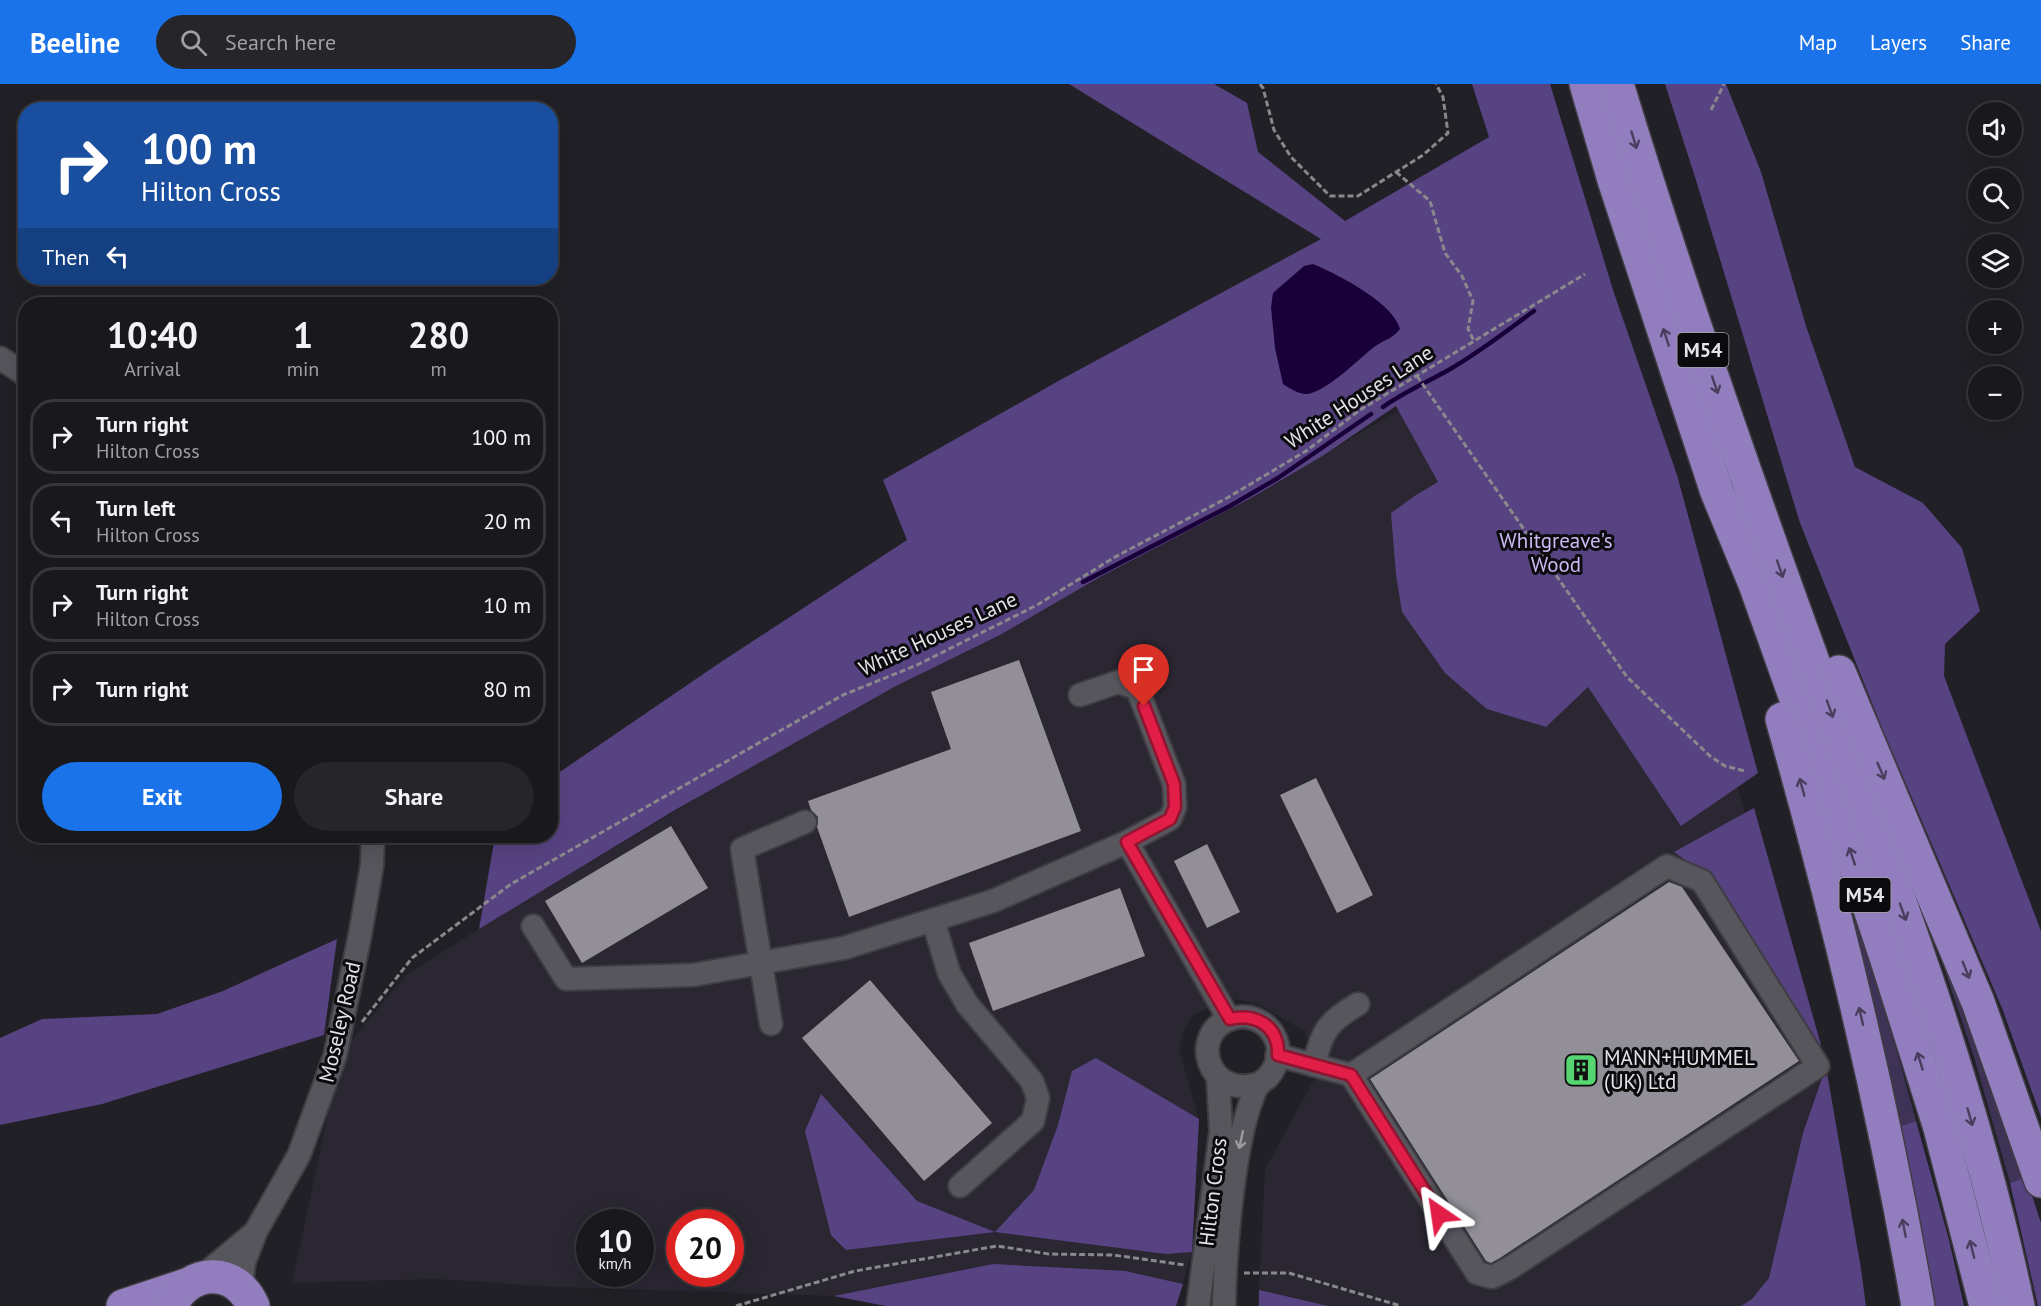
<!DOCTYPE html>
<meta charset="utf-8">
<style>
body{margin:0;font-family:"PT Sans",sans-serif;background:#262529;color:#f1f3f6;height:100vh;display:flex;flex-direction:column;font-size:22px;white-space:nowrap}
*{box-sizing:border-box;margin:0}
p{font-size:20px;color:#9fa0a3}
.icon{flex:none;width:33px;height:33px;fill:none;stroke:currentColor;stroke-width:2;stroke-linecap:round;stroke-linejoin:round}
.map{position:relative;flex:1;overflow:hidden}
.details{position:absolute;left:18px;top:213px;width:540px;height:546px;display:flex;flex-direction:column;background:#19181c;border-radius:24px;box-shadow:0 6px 24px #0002,0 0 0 2px #37373b}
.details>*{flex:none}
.hud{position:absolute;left:18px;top:18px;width:540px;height:183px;border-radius:24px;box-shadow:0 6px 24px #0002,0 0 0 2px #37373b;background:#1a4fa0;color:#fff;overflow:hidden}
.buttons{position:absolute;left:1968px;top:18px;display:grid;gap:12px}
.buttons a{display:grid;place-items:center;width:54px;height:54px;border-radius:50%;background:#19181c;box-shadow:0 6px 24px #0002,0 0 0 2px #37373b;font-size:30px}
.speed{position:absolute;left:576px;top:1125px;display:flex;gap:12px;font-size:30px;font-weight:700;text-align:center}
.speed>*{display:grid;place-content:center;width:78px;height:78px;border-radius:50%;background:#19181c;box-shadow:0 6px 24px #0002,0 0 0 2px #37373b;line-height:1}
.speed small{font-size:15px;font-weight:400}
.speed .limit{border:9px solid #d22;background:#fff;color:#111}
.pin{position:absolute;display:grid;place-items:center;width:51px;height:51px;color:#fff;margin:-62px -26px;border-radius:50% 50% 50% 0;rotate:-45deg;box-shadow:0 0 6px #0007}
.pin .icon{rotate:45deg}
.me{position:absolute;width:66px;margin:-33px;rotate:328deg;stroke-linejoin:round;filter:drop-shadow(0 0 4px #0008)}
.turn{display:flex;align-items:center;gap:21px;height:126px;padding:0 24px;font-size:27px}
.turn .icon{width:78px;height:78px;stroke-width:2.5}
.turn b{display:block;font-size:42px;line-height:51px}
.then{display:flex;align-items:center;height:57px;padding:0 24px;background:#0003;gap:12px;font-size:22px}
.eta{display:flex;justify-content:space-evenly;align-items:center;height:102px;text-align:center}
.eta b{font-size:36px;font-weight:700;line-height:42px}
.primary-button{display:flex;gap:12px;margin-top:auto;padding:12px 24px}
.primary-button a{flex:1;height:69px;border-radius:36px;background:#1a73e8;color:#fff;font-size:24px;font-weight:700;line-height:69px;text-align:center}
.primary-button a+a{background:#262529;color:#f1f3f6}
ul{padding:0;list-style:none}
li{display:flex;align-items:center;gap:18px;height:75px;margin:0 12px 9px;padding:0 12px;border:3px solid #37373b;border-radius:24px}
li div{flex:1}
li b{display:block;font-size:22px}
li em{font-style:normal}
header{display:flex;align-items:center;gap:36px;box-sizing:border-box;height:84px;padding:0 30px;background:#1a73e8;color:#fff}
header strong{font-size:28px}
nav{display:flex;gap:33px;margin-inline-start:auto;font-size:21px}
.search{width:420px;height:54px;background:#262529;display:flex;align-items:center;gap:15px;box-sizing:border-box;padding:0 21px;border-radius:33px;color:#9fa0a3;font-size:22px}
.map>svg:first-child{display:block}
.built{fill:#2a2632;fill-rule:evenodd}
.green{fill:#3e3257}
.forest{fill:#584382}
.water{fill:#1a0039}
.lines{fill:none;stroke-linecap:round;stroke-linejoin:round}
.stream{stroke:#1a0039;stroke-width:4.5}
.building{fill:#928f98}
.minor-casing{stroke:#3f3d43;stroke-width:26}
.highway-casing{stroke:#3f3d43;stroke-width:36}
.path{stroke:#89888d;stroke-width:3;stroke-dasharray:6 3;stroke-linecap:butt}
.minor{stroke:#58565d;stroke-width:22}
.highway{stroke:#927ebe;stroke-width:33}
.oneway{stroke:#483e5d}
.oneway2{stroke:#9e9ca2}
.route-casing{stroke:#92132f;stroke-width:15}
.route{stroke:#e11d48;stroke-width:10}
.labels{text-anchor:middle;stroke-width:6;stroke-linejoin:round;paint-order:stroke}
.shield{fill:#0b0a0d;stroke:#a3a2a6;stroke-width:1.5}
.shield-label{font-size:20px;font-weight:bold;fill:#e4e3e8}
.street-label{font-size:21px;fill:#e4e3e8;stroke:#0b0a0d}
.park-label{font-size:21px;fill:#cbbaf3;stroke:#0b0a0d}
.poi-label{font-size:21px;fill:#e4e3e8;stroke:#0b0a0d;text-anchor:start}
</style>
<header>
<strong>Beeline</strong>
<div class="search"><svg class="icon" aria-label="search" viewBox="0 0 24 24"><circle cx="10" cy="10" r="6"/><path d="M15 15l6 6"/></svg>Search here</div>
<nav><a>Map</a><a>Layers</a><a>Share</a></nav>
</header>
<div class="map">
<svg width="2041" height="1222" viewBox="0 0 2041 1222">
<rect width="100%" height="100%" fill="#212026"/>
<path class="built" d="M1484,275L1737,702L1806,928L1861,1179V1222H1258L1265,1085L1321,983L1304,947L1258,920L1230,914L1193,931L1184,945L1179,965L1199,1035L1192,1168L1176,1222H886L834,1212L560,1203L435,1195L292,1199L341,969L406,891L479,845L744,686L896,602L1000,551L1100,493L1251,414ZM590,1138H640V1190H590ZM680,1138H730V1190H680Z"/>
<g class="green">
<polygon points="1930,829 2026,1093 2010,1099 1974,973 1926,831"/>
<polygon points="1857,838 1896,964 1916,1037 1898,1043 1852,839"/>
</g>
<g class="forest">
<polygon points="1069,0 1214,0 1247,19 1258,68 1345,137 1489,53 1472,0 1550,0 1614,209 1677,391 1758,689 1681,742 1588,603 1546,643 1487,625 1445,589 1402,528 1396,491 1391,429 1416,411 1438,398 1396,322 1324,371 1251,414 1100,493 1000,551 896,602 675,726 479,845 495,752 550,752 551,694 718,580 907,456 883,396 1062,295 1321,155"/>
<polygon points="1665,0 1726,0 1761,88 1806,242 1855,383 1923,419 1962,464 1980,527 1945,560 1944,592 2041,847 2041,1033 2002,924 1882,644 1800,439 1695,93"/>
<polygon points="1754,724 1821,961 1814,962 1707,791 1674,768"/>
<polygon points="337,855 324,951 102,1020 0,1041 0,954 42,935 157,930 223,907"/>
<polygon points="1096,974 1199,1035 1192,1168 1166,1170 995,1148 846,1166 831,1151 805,1047 821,1010 917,1117 995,1148 1034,1106 1058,1041 1072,987"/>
<polygon points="1826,983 1861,1185 1866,1222 1741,1222 1752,1215 1769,1194 1803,1049"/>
<polygon points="1916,1037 1949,1156 1964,1222 1930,1222 1898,1043"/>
<polygon points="2026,1093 2041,1139 2041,1222 2038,1222 2010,1099"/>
<polygon points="993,1180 1125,1187 1183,1200 1176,1222 886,1222 834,1212"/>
<polygon points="1259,1206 1328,1222 1259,1222"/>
</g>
<path class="water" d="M1313,180C1337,190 1394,219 1400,245C1393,255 1383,256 1374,263C1359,275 1327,307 1308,310C1300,311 1289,304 1283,300L1275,264L1271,223L1273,209L1304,182Z"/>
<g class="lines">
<g class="stream">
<path d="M1383,323C1403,309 1423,300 1445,288C1476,271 1505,248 1534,227"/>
<polyline points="1083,498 1230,422 1278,394 1371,330"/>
</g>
</g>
<g class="building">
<polygon points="1019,576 1081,747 849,833 817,743 818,733 811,726 808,717 951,665 931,608"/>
<polygon points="1316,694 1373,811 1337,829 1280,711"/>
<polygon points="671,742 708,804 582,879 545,817"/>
<polygon points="1207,760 1240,828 1207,844 1174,777"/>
<polygon points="1669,798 1682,803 1799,977 1500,1174 1491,1179 1486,1177 1370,995"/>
<polygon points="1120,804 1145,872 993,927 969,859"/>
<polygon points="870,896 992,1039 924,1097 802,954"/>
</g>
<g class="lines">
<defs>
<g id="minor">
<polyline points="0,274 26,291"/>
<polyline points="1127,758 1229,935"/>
<polyline points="933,836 949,889 967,920 1032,997 1038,1014 1033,1037 960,1102"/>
<polyline points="533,842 566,895 693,891 844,864 993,817 1127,758 1170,735 1175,723 1174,700 1137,604 1118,598 1080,611"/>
<polyline points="771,940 742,765 805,738"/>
<polyline points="1277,971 1351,991 1477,1189 1492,1193 1510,1184 1818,982 1702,797 1667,782 1351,991"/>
<path d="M1314,981C1322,946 1328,938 1358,920"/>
<polyline points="199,1195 253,1150"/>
<polyline points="241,1204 244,1178 256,1147 299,1071 335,972 360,851 372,781 373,752"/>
<polyline points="1198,1222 1221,1047 1218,994"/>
<path d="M1224,1222C1225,1174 1229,1128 1236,1081C1240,1060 1243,1038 1251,1018C1253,1013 1254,1006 1258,1002C1260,998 1265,996 1268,993C1275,985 1279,974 1278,964C1275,941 1251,927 1230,935C1189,950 1207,1015 1258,1000"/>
</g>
<g id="highway">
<polyline points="1586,0 1614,96 1717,408 1755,500 1853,774 1886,873 1940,1044 1986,1222"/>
<path d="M1617,0C1678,200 1747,397 1819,594C1894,800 1973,1006 2018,1222"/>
<polyline points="1839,588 1978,918 2041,1097"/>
<path d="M1782,635C1837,829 1884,1023 1918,1222"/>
<polyline points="123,1222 186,1201"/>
<path d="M171,1222C188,1184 236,1182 253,1222"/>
</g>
</defs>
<use href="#minor" class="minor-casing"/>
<use href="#highway" class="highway-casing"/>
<g class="path">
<polyline points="1260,0 1263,4 1274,46 1291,73 1330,112 1358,112 1423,71 1448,49 1443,13 1436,0"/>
<polyline points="1711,26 1724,0"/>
<polyline points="1396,88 1430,117 1445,169 1462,192 1473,217 1468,245 1474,257"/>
<polyline points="1417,292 1627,593 1710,672 1725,682 1745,687"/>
<polyline points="362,938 412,874 511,800 843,611 917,581 1037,521 1115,473 1227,414 1306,367 1360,326 1585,190"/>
<polyline points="1244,1189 1289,1189 1401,1222"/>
<polyline points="736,1222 855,1187 997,1162 1049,1170 1113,1171 1185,1181"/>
</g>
<use href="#minor" class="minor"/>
<use href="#highway" class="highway"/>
</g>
<defs><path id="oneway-shaft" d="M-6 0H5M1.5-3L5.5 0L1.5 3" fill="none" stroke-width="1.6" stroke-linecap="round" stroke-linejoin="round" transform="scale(1.5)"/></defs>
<g class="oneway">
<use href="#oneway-shaft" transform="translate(1634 56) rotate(73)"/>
<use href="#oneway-shaft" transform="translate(1666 253) rotate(-108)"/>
<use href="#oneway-shaft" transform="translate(1715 301) rotate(71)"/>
<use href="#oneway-shaft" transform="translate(1780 485) rotate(71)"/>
<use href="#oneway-shaft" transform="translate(1830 625) rotate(70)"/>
<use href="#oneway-shaft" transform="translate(1881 687) rotate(67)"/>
<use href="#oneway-shaft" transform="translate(1802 703) rotate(-105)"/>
<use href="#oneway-shaft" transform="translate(1852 772) rotate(-109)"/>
<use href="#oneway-shaft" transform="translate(1903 828) rotate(70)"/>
<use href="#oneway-shaft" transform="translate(1966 886) rotate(68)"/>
<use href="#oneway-shaft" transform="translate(1861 932) rotate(-103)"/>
<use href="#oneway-shaft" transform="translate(1920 977) rotate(-107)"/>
<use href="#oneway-shaft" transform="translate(1970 1033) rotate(74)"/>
<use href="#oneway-shaft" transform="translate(1904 1144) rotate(-101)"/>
<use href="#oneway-shaft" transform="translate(1972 1165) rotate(-104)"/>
</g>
<use class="oneway2" href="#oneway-shaft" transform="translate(1241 1056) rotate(102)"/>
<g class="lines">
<defs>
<path id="route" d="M1144,622L1174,700L1175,723L1170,735L1127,758L1230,935C1256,929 1279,942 1278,971L1351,991L1439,1130"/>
</defs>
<use href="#route" class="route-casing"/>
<use href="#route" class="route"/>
</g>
<defs>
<symbol id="building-square" viewBox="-11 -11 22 22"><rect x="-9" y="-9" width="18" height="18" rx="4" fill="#55d671" stroke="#0b0a0d"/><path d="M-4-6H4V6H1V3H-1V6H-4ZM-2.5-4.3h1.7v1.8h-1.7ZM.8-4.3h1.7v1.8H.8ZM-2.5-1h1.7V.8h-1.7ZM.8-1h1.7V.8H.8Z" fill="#111"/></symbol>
</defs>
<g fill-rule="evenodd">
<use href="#building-square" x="1562" y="967" width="38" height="38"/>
</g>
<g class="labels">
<g class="shield">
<rect x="1677.5" y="249" width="51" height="34" rx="4.5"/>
<rect x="1839.5" y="794" width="51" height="34" rx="4.5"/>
</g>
<g class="shield-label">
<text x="1703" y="273">M54</text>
<text x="1865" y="818">M54</text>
</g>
<g class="street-label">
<text transform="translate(1359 313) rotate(-33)" y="7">White Houses Lane</text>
<text transform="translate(938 550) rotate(-25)" y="7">White Houses Lane</text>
<text transform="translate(340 938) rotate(-77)" y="7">Moseley Road</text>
<text transform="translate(1213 1108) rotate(-83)" y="7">Hilton Cross</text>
</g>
<g class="park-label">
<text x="1556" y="464">Whitgreave's<tspan x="1556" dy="24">Wood</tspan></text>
</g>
<g class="poi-label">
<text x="1604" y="981">MANN+HUMMEL<tspan x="1604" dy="24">(UK) Ltd</tspan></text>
</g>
</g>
</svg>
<div class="buttons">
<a><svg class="icon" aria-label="sound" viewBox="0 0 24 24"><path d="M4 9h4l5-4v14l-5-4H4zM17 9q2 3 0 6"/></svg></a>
<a><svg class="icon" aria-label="search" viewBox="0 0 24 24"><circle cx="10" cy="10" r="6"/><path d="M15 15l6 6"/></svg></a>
<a><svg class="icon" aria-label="layers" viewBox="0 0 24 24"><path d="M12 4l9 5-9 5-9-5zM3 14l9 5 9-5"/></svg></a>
<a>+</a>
<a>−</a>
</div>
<div class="speed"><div>10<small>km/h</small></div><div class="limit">20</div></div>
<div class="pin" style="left:1144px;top:622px;background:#d93025"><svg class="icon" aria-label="arrive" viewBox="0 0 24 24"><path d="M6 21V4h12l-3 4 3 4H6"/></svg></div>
<svg class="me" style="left:1439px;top:1130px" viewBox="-20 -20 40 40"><path d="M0-17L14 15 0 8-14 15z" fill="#e11d48" stroke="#fff" stroke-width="4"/></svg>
<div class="hud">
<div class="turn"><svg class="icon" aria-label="right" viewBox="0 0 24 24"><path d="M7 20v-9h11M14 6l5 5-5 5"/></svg><div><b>100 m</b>Hilton Cross</div></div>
<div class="then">Then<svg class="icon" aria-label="left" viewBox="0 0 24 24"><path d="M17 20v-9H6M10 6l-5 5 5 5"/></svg></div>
</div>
<section class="details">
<div class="eta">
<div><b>10:40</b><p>Arrival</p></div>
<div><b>1</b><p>min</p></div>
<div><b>280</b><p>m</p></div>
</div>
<ul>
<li><svg class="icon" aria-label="right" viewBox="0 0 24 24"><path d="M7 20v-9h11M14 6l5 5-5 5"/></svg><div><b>Turn right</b><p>Hilton Cross</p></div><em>100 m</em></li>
<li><svg class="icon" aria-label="left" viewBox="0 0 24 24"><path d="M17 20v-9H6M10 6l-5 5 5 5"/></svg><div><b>Turn left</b><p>Hilton Cross</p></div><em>20 m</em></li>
<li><svg class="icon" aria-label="right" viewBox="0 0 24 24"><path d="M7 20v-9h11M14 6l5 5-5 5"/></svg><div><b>Turn right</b><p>Hilton Cross</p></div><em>10 m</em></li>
<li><svg class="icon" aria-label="right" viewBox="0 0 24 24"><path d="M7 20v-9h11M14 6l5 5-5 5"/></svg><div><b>Turn right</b></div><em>80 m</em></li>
</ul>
<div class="primary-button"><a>Exit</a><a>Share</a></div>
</section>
</div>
